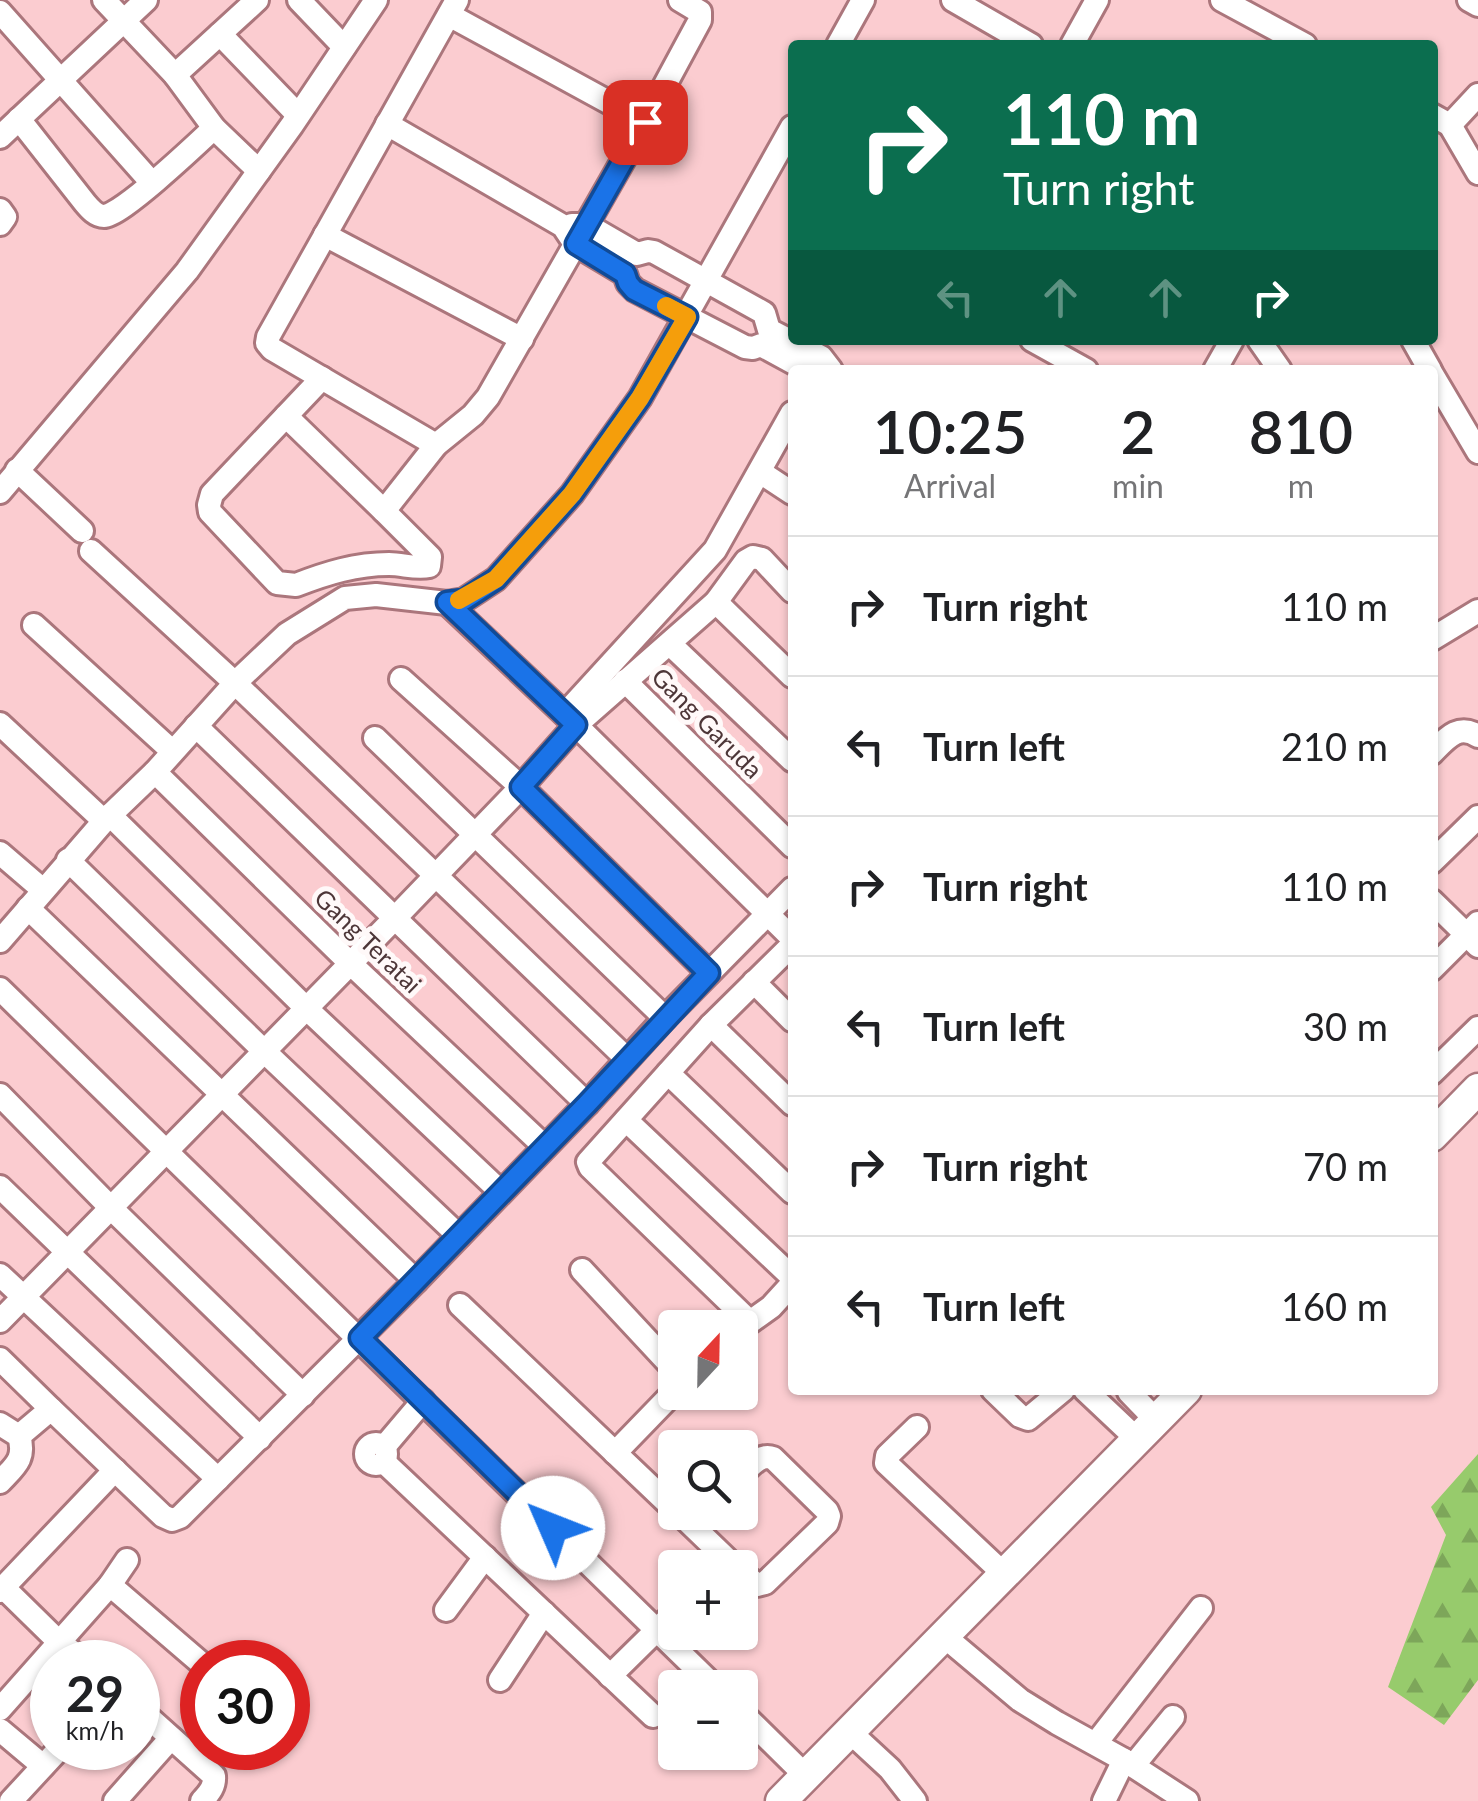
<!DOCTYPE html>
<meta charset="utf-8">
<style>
body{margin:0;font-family:Lato,sans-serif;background:#f6f6f6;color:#202124;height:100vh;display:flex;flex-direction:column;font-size:38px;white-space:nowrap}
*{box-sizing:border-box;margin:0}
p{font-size:32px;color:#757577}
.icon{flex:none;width:55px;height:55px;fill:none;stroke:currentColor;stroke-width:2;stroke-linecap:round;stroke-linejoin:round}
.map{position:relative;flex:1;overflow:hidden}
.panel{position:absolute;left:788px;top:365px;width:650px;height:1030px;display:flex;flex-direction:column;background:#fff;border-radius:10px;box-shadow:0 2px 8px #0004}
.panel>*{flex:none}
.guide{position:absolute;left:788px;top:40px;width:650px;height:305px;border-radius:10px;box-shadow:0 2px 8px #0004;background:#0b6e4f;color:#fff;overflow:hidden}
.needle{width:65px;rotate:22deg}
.tools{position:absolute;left:658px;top:1310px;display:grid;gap:20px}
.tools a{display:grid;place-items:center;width:100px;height:100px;border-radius:10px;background:#fff;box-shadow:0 2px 8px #0004;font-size:50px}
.speed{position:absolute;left:30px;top:1640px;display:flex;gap:20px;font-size:50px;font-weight:700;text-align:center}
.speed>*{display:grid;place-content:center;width:130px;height:130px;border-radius:50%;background:#fff;box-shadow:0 2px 8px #0004;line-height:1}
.speed small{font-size:25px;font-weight:400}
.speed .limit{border:15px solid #d22;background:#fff;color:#111}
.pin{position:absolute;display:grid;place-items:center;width:85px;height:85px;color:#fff;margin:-42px;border-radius:20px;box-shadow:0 5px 15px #0006}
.me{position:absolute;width:110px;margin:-55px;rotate:314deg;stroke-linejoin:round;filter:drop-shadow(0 0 8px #0008)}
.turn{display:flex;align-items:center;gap:35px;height:210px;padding:0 50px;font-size:45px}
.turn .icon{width:130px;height:130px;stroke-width:2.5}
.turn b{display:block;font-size:70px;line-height:85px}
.lanes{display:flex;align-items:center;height:95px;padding:0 50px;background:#0003;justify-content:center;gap:50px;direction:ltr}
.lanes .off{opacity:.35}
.eta{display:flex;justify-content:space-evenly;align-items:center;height:170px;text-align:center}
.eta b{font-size:60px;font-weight:600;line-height:70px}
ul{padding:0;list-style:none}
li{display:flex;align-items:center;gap:30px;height:140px;padding:0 50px;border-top:2px solid #e0e0e0}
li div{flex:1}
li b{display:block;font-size:38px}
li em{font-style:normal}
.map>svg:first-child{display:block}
.forest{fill:url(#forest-firs)}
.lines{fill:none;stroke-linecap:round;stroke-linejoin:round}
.minor-casing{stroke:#ab767c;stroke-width:28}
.major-casing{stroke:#ab767c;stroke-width:35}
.minor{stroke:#fff;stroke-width:22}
.major{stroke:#fff;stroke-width:30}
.route-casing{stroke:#114b97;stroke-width:25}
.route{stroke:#1a73e8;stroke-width:18}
.slow{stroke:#f59e0b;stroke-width:18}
.labels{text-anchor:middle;stroke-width:10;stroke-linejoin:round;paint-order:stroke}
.street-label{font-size:25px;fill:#4d3638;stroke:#fff9f9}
</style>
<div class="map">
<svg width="1478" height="1801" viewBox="0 0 1478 1801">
<defs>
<pattern id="forest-firs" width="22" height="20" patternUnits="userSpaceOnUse" patternTransform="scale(2.5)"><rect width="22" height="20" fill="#97cb6c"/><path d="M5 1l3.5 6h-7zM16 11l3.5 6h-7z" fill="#7da65a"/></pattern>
</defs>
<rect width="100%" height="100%" fill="#fbccd0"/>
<polygon class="forest" points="1478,1454 1478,1680 1444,1725 1388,1687 1446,1535 1431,1507"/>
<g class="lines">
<defs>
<g id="minor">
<polyline points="104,0 175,75 214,128 259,171"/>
<polyline points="299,0 344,47"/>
<polyline points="953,0 1031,45"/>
<polyline points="1222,0 1305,45"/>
<polyline points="1469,0 1478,5"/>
<polyline points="0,12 152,183"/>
<polyline points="449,15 645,122"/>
<polyline points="220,34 298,115"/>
<polyline points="838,45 863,0"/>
<polyline points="1072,45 1097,0"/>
<polyline points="175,75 257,0"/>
<polyline points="1432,115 1450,125 1478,173"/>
<path d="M19,119L85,203C90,209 96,216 104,216C121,216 198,143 214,128"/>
<polyline points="387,124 563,226 575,244 625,274 628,283 635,290 745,347 753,348 761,345 807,370"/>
<polyline points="1450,125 1478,95"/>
<polyline points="0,137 146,0"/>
<polyline points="0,210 5,217 0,224"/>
<polyline points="572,225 587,225 637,254 648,251 654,252 764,313 769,330 821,357 831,370"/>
<polyline points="325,235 522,339"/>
<polyline points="1032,340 1086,370"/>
<polyline points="1259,340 1280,370"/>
<polyline points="1413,340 1430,370"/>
<polyline points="1215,370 1232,340"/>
<polyline points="1432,374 1478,452"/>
<path d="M322,378L212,494L209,505L210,512L277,583L296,585C327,573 356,564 389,564C403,564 416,569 429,566L430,557L384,511"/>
<polyline points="286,416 384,511 436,445 473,415 488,397 645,122 700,20 700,12 680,0"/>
<polyline points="436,445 272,349 267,343 268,337 457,0"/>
<polyline points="17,470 82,531"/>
<polyline points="760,472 792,493"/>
<polyline points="0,492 187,271 292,125 376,0"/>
<polyline points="91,551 235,683 627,1059"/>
<polyline points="716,602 792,676"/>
<polyline points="447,603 576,725 792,938"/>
<polyline points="34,625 172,751"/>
<polyline points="1432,639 1478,611"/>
<polyline points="670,644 792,760"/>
<polyline points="401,679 521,787 709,973"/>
<polyline points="625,681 792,846"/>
<polyline points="565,714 715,550 792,413"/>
<polyline points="0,724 104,821"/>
<polyline points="196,726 587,1104"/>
<polyline points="375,738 665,1018"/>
<path d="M1432,753C1446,739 1458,723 1478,736"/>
<polyline points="155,772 351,964 545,1147"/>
<polyline points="110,815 307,1009 501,1192"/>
<polyline points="0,853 43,890"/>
<polyline points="68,860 265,1052 459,1236"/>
<polyline points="1432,862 1478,817"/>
<polyline points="1432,901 1478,946"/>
<polyline points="28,908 416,1281"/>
<polyline points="0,941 104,821 155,772 235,683 287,634 345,598 376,595 447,603 464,600 496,579 572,494 640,398 792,127"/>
<polyline points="792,945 711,1025 588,1162 590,1167 750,1322 771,1307 792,1284"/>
<polyline points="1432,969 1478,923"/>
<polyline points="754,982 792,1020"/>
<polyline points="0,989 716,1688"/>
<polyline points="711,1025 792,1104"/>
<polyline points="668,1073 792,1192"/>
<polyline points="1432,1073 1478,1028"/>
<polyline points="0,1095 111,1208 303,1395"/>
<polyline points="626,1120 792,1277"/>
<polyline points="0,1187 260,1438"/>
<polyline points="582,1270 675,1370"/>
<polyline points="0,1275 218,1479"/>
<polyline points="460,1305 675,1510"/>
<polyline points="0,1321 395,918 521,787 576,725 716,602 746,561 753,557 762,559 792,591"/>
<polyline points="0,1359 51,1409"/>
<polyline points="993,1390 1020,1416 1028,1419 1063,1390"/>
<polyline points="1085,1390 1138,1440"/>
<polyline points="1129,1392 1156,1420"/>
<path d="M0,1424L19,1436C26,1459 15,1466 0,1482"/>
<polyline points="917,1427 887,1456 886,1463 1005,1575"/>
<polyline points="19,1436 51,1409 163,1516 172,1520 180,1517 416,1281 587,1104 665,1018 792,889"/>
<circle cx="376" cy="1454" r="10"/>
<polyline points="384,1447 423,1401"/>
<polyline points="615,1453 675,1391"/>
<polyline points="384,1462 653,1716"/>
<path d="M740,1476C750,1467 760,1453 773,1458L827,1511L829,1516L827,1523L765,1583L757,1585L740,1571"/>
<polyline points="678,1512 736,1568"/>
<polyline points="110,1585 202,1664"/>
<polyline points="3,1587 58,1641 85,1662"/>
<polyline points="0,1591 115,1470"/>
<polyline points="446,1610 485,1557"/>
<polyline points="944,1636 1020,1700 1057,1723 1124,1760 1187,1801"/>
<polyline points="610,1676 675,1612"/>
<polyline points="500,1680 544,1613"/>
<path d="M138,1708L214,1776C215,1787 209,1793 202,1801"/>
<polyline points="0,1709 110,1585 127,1560"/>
<polyline points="740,1711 806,1776"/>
<polyline points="0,1730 43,1766"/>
<polyline points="850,1732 890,1769 915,1801"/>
<polyline points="1096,1743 1201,1608"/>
<polyline points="1133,1766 1173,1717"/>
<polyline points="11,1801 60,1748"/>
<polyline points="115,1801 171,1738"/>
<polyline points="1104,1801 1124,1760"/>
</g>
<g id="major">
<polyline points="1432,1136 1478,1089"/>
<polyline points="781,1801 1186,1390"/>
</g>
</defs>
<use href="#minor" class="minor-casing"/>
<use href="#major" class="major-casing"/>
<use href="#minor" class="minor"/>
<use href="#major" class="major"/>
</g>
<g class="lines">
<defs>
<polyline id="route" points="553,1528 360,1338 587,1104 709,973 521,787 576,725 447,602 464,600 496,579 572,494 640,398 687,317 634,290 628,283 625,274 576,244 645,122"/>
</defs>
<use href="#route" class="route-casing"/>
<use href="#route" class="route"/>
<polyline class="slow" points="459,600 496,579 572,494 640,398 687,317 666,306"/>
</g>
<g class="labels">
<g class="street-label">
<text transform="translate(707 723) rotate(45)" y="9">Gang Garuda</text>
<text transform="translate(368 941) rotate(44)" y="9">Gang Teratai</text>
</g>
</g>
</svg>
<div class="tools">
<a><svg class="needle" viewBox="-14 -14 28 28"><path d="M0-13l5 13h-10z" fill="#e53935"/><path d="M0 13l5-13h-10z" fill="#757577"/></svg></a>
<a><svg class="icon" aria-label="search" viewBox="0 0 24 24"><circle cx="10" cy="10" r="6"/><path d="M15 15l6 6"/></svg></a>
<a>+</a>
<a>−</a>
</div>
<div class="speed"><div>29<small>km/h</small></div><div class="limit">30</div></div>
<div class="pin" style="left:645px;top:122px;background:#d93025"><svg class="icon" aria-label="arrive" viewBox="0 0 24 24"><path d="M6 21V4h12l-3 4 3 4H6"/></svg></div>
<svg class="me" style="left:553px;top:1528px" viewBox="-20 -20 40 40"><circle r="19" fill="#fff"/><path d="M0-13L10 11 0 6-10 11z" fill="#1a73e8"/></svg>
<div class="guide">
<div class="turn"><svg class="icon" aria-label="right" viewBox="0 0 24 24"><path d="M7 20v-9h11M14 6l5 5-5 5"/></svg><div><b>110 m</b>Turn right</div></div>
<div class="lanes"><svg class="icon off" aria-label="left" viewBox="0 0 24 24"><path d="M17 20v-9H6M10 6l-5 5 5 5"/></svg><svg class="icon off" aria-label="ahead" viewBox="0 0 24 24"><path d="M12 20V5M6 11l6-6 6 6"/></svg><svg class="icon off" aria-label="ahead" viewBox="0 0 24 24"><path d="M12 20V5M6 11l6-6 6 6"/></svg><svg class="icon" aria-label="right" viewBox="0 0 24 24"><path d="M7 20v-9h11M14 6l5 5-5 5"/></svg></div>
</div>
<section class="panel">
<div class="eta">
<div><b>10:25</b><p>Arrival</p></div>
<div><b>2</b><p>min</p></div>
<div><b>810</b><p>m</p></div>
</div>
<ul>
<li><svg class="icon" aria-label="right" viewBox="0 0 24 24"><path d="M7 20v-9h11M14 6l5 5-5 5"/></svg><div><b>Turn right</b></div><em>110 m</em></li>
<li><svg class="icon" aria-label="left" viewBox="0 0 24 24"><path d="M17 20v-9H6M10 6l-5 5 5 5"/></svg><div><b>Turn left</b></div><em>210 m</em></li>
<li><svg class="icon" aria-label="right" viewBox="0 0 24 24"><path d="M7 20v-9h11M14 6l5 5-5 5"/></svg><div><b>Turn right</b></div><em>110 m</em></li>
<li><svg class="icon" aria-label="left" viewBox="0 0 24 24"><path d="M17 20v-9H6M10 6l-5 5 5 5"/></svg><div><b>Turn left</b></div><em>30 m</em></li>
<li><svg class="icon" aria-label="right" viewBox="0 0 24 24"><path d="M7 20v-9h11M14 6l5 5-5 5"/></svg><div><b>Turn right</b></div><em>70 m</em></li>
<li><svg class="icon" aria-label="left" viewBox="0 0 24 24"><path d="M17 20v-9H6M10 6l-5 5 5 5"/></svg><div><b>Turn left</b></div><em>160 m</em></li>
</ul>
</section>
</div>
